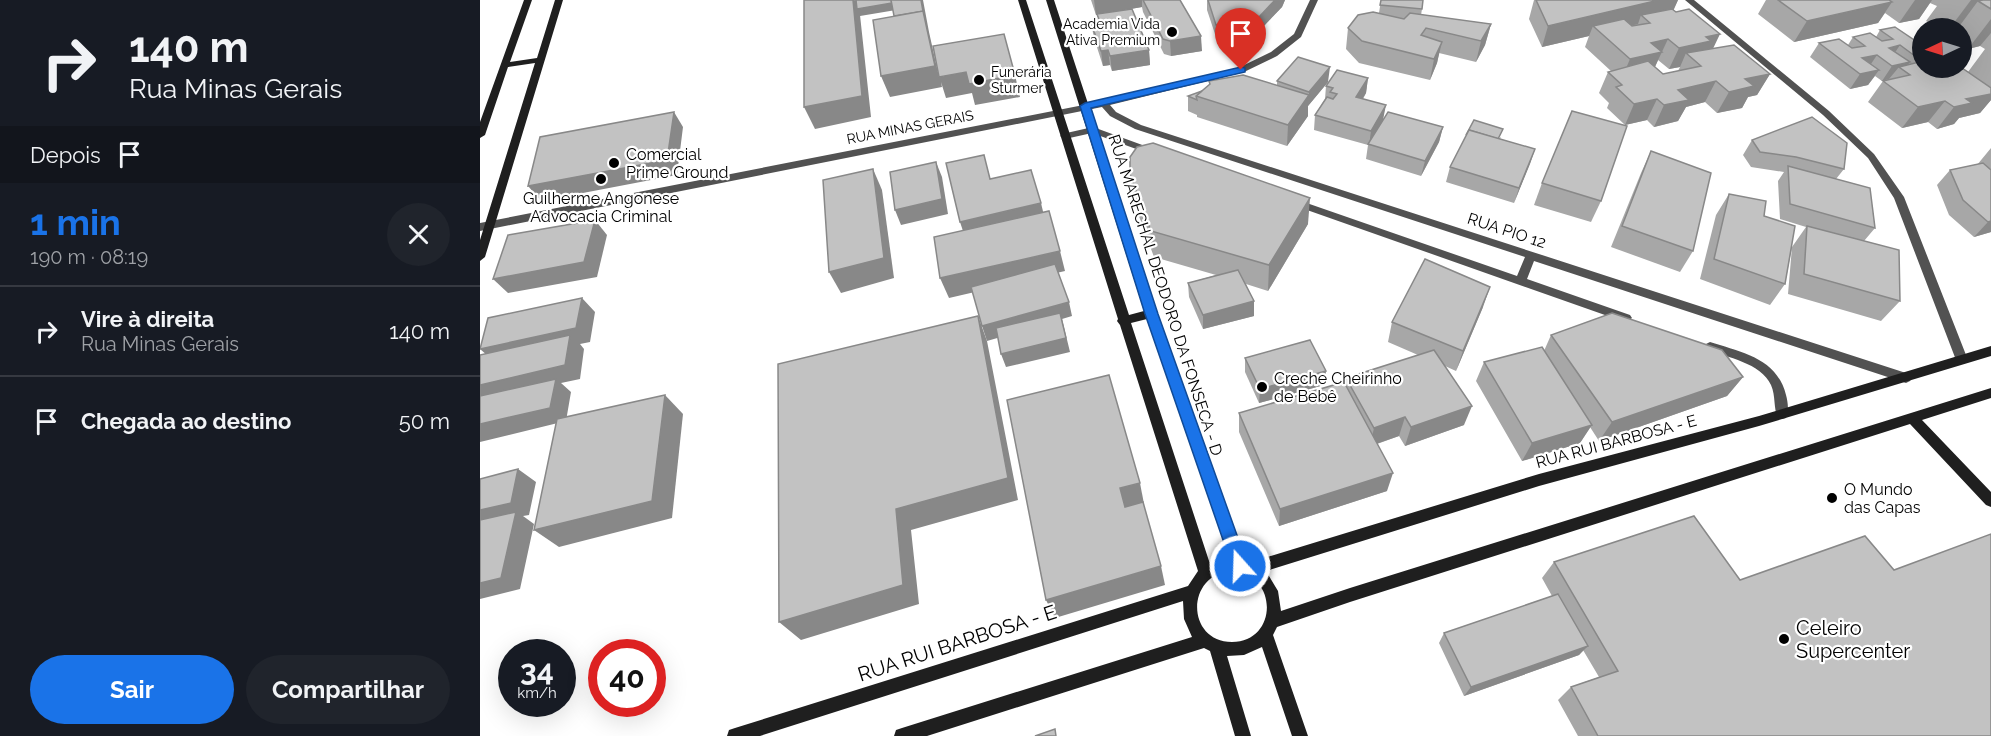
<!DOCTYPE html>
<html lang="pt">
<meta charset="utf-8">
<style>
body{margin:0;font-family:Raleway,sans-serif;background:#20242c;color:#f1f3f6;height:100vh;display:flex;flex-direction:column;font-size:22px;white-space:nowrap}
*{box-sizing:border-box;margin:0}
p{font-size:20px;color:#9ea1a6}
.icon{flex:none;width:33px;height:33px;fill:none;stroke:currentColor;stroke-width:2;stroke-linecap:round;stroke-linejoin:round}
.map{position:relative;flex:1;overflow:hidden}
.details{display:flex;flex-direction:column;background:#171b24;width:480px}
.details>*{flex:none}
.banner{background:#171b24;color:#f1f3f6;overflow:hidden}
.needle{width:39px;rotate:266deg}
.fabs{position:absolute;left:1432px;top:18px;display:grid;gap:12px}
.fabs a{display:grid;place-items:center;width:60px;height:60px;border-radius:50%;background:#171b24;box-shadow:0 6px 24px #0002;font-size:30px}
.speed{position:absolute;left:18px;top:639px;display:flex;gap:12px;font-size:30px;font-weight:700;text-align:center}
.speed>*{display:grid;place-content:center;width:78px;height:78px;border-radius:50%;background:#171b24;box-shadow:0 6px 24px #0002;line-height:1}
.speed small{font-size:15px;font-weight:400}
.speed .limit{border:9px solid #d22;background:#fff;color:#111}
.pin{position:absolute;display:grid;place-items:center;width:51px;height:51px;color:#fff;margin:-62px -26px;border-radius:50% 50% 50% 0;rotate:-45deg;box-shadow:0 0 6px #0007}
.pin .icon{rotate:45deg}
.me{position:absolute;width:66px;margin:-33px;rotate:340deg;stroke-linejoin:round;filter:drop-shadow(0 0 4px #0008)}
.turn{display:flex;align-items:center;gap:21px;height:126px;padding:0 30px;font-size:27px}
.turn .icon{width:78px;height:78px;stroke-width:2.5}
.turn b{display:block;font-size:42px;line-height:51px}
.then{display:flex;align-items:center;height:57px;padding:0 30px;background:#0003;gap:12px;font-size:22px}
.round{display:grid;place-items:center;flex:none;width:63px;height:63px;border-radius:32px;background:#20242c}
.head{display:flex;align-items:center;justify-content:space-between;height:102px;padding:0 30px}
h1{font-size:36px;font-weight:700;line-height:45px;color:#1a73e8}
.action{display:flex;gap:12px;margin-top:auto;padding:12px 30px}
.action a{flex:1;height:69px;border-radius:36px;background:#1a73e8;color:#fff;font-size:24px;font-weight:700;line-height:69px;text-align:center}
.action a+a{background:#20242c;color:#f1f3f6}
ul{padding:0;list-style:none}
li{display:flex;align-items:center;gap:18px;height:90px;padding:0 30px;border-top:2px solid #363941}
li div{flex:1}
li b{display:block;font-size:22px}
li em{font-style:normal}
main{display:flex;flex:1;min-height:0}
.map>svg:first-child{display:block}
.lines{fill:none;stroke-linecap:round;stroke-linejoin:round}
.street{fill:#525252;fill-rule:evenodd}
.secondary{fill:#1f1f1f;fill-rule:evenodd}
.wall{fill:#a7a7a7;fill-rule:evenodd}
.shaded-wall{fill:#888}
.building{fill:#c2c2c2;stroke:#888;stroke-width:1.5}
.route{fill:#1a73e8;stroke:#114b97;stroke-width:1.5}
.poi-dot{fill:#000;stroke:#fff;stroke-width:2}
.labels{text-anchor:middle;stroke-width:4.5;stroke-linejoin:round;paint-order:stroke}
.far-poi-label{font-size:14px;fill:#000;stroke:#fff;text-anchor:end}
.far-street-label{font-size:14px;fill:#000;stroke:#fff}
.poi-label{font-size:16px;fill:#000;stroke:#fff;text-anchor:start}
.street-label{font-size:16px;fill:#000;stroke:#fff}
.near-poi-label{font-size:20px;fill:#000;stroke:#fff;text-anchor:start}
.near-street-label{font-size:20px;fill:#000;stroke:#fff}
</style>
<main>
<section class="details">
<div class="banner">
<div class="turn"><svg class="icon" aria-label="right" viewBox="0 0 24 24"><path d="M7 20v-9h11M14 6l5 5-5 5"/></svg><div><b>140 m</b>Rua Minas Gerais</div></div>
<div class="then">Depois<svg class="icon" aria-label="arrive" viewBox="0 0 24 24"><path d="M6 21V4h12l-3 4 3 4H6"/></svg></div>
</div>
<div class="head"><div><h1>1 min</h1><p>190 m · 08:19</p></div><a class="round"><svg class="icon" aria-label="close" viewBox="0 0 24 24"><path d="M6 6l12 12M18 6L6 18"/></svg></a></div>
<ul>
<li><svg class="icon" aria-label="right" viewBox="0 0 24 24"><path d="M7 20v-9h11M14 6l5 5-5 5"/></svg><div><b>Vire à direita</b><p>Rua Minas Gerais</p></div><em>140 m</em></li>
<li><svg class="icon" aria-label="arrive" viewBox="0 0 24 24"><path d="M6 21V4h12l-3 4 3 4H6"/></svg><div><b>Chegada ao destino</b></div><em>50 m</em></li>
</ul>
<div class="action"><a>Sair</a><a>Compartilhar</a></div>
</section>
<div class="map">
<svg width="1511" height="736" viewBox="0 0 1511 736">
<rect width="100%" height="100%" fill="#fff"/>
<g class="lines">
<g class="street">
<polygon points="830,0 838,0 821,37 797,56 764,72 630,105 636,112 661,125 1426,373 1430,375 1432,378 1430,381 1426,383 1054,261 1047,279 1150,315 1152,318 1146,322 1142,321 810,204 809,202 814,199 818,200 1037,276 1045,257 655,129 630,116 622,107 0,231 0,223 624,101 758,68 791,52 814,34"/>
<polygon points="1205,0 1214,0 1349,111 1394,154 1424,197 1488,360 1486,363 1478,363 1476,360 1414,198 1388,158 1343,115"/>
<polygon points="613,127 676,150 678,152 676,154 670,154 612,133 585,139 580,136 582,134"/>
<path d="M1230,342C1261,352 1297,358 1306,395C1308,402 1309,411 1306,418L1302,419L1298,418C1293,408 1296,396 1291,385C1281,363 1247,357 1226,350L1224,347L1226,344Z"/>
</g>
<g class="secondary">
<polygon points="44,0 52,0 30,62 57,58 75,0 83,0 5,257 0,261 0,240 55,63 28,67 5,135 0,138 0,122"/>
<path d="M538,0H546L649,315L664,311L566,0H574L677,314L765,560L771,562L1059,474L1279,416L1511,346V356L1279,426L1059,486L786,571L798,591L801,611L870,588L1511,388V398L1442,420L1511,492V507L1506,505L1430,424L870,602L797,627L793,635L828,736H812L782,647L764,655L747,656L771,736H755L730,651L724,648L447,736H414L416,730L422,728L712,637L704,619L703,601L280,736H247L249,730L255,728L708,586L718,571L640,325L637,321L638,319ZM667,319L750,558L730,564L651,323ZM752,571C799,574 798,642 752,642C706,642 705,574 752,571Z"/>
</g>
</g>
<g class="wall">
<polygon points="611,0 700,0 722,51 691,56 684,54 663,12 662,7 616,15"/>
<polygon points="727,0 805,0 802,7 778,32 737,40 727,10"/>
<polygon points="901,0 942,9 941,15 1011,24 1005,45 996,62 959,53 957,63 950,80 879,63 866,49 868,28 899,13"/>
<path d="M1054,0H1198L1193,10L1233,49L1290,74L1277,95L1268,97L1262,108L1237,113L1225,102L1206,107L1198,121L1174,127L1167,120L1145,125L1127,108L1129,103L1119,93L1128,72L1131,71L1105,47L1109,36L1062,47L1049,19ZM1178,60L1189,69L1200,67L1198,71L1183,74L1175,67Z"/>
<polygon points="1286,0 1511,0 1511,100 1500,113 1479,118 1474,124 1457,129 1448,122 1422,128 1388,102 1403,81 1409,79 1402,81 1395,76 1388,85 1370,89 1330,57 1339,43 1368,45 1373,37 1396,37 1400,30 1443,46 1443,68 1488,72 1505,49 1500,46 1488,49 1482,45 1482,28 1457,28 1446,21 1457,6 1450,3 1439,19 1419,23 1405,13 1398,23 1314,42 1278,14"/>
<polygon points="617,14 669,50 670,65 632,71 630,65 623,66 614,38 611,23 618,22"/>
<polygon points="888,78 886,93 883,99 903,120 963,127 959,142 941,176 886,159 888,145 834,130 835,115 845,99 846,86"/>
<polygon points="729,81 797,85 797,81 848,82 828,106 828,116 807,146 717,117 717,115 708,111 708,96 722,91 729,85"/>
<polygon points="1021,137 1020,139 1055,149 1034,203 966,182 970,167"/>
<polygon points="1272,140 1364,169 1356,179 1395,228 1384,241 1420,301 1401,321 1308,294 1312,247 1305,284 1290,305 1220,279 1236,215 1249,194 1284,216 1312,247 1326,227 1300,219 1298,181 1304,172 1271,167 1263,155"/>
<polygon points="1511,148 1511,232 1494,237 1469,215 1457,185 1470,170 1497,165"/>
<polygon points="1171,151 1213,251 1200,272 1131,247 1161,173"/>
<polygon points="650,174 828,224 788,291 766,284 774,301 774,316 723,329 709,297 708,283 736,275 674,257 653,200"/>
<polygon points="1062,183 1121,201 1111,222 1054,205"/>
<polygon points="1003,307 976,371 965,366 984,425 925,446 919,436 897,444 907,491 799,526 759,432 759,413 865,384 866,378 938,355 908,342 912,322"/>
<polygon points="1071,335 1263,377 1247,396 1119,441 1110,427 1100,443 1042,461 996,381 1004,362 1064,351"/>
<polygon points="765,358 846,371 844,385 779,403 765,372"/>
<polygon points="1074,562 1260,580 1511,736 1098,736 1078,700 1091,687 1119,677 1103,650 1099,655 984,696 959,643 964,633 1072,596 1062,578"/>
</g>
<g class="shaded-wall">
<polygon points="373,0 414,2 416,10 380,16 380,15 391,117 335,129 324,107"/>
<polygon points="441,0 443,0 449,32 459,77 486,72 535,75 540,97 495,105 492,93 466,98 461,82 462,87 410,97 401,76 420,38"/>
<polygon points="614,0 662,0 662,7 616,15"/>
<polygon points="795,0 805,0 802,7 778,32 737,40 736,25"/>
<polygon points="1179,0 1198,0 1191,16 1161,15 1158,24 1121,33 1113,26 1109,36 1062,47 1068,26"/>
<polygon points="1435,0 1452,0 1439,19 1419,23"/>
<polygon points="1491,0 1501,0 1498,1 1478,28 1470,28"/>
<polygon points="1412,2 1398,23 1314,42 1327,21"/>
<polygon points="1511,19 1511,33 1500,46 1488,49"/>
<polygon points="1011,24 1005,45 996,62 1001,41"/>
<polygon points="1240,34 1230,55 1206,53 1200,67 1189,69 1199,48 1226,37"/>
<polygon points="721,36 722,51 691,56 690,41"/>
<polygon points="1188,39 1172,73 1141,80 1150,59 1171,43"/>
<polygon points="962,42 957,63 950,80 954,59"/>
<polygon points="1420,45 1410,60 1409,48"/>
<polygon points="628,50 630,65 623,66 621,51"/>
<polygon points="669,50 670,65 632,71 630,56"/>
<polygon points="1397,55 1387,70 1382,58"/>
<polygon points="1430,62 1424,70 1419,67 1409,79 1402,81 1412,66"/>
<polygon points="850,67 848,82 828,106 828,116 807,146 808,125 829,95 829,92"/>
<polygon points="1399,70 1388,85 1370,89 1380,74"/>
<polygon points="1290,74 1277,95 1268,97 1262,108 1237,113 1249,92 1265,79"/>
<polygon points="888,78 886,93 874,112 876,97"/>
<polygon points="1236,81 1225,102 1206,107 1198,121 1174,127 1184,105 1198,90"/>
<polygon points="1511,94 1511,100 1500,113 1479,118 1474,124 1457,129 1474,107 1486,99"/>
<polygon points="1177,99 1167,120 1145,125 1154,104"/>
<polygon points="1465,101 1448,122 1422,128 1438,107"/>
<polygon points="906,105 903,120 889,146 891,131"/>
<polygon points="194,112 203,127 197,175 61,201 48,186"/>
<polygon points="963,127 959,142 941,176 945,161"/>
<polygon points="1055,149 1050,164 1034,203 1039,188"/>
<polygon points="456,162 462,177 468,214 421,225 415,210"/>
<polygon points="393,169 402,190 414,278 361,293 349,272"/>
<polygon points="830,198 828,224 788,291 789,265"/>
<polygon points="561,203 566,224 487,243 480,222"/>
<polygon points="115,220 127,235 117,277 28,293 13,279"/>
<polygon points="1511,221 1511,232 1494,237 1508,222"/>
<polygon points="580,251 585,271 469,298 460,278"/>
<polygon points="1010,287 1003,307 976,371 983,351"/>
<polygon points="102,298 115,312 110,342 100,344 104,349 100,379 81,383 91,392 86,421 0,442 0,385 16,363 0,349"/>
<polygon points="774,301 774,316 723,329 723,315"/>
<polygon points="589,302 592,316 582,319 590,352 526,367 521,354 582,319 507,341 502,326"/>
<polygon points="498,316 507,341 538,500 431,530 439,604 321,640 299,622 416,509"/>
<polygon points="846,371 844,385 779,403 780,389"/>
<polygon points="1263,377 1247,396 1119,441 1132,422"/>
<polygon points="185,395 203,414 192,518 79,547 54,530"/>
<polygon points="992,406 984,425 925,446 931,427"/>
<polygon points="925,417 919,436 890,446 894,428"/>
<polygon points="1112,425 1100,443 1042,461 1052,443"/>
<polygon points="38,469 56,482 49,515 43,516 54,524 40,589 0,599 0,510"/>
<polygon points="913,473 907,491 799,526 800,509"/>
<polygon points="660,483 664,504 645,510 640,488"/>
<polygon points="681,566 685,585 575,618 566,600"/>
<polygon points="1108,646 1099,655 984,696 991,687"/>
</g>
<g class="building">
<polygon points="324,0 373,0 382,96 324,107"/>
<polygon points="376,0 411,0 412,3 377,9"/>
<polygon points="411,0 441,0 444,17 443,11 414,16"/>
<polygon points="663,0 700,0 721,36 690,41 683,39"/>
<polygon points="728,0 795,0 779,17 736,25"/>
<polygon points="901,0 943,0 942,9 900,5"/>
<polygon points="1056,0 1179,0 1068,26"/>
<polygon points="1298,0 1409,0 1412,2 1327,21"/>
<polygon points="1503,0 1511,0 1511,9 1498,1"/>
<polygon points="652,9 669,50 630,56 628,50 621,51 611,23 620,22 617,14"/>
<polygon points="1192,9 1196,12 1209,9 1240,34 1226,37 1231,41 1199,48 1188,39 1171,43 1182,52 1150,59 1113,26 1144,19 1152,26 1170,23 1161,15"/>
<polygon points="443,11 455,66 401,76 393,20"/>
<polygon points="893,12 924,19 930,13 1011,24 1001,41 946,28 941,35 962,42 954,59 882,41 868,28 878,15"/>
<polygon points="1415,27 1443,46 1443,58 1439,59 1420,45 1409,48 1430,62 1412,66 1397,55 1382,58 1399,70 1380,74 1339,43 1359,39 1372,48 1385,46 1373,37 1390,33 1402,41 1413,39 1400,30"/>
<polygon points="524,34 535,75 489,84 486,72 459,77 453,46"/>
<polygon points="1254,45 1290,74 1265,79 1274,86 1249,92 1236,81 1198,90 1209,100 1184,105 1177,99 1154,104 1136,87 1142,85 1128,72 1168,61 1183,74 1221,66 1206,53"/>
<polygon points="818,57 850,67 829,92 797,81"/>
<polygon points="1443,61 1443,68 1482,68 1511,88 1511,94 1486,99 1492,103 1474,107 1465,101 1438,107 1403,81 1430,75 1419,67"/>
<polygon points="857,70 888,78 876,97 906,105 891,131 835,115 847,97 853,99 857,94 850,92 853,88 846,86"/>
<polygon points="763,75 829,95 808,125 716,96 730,84 729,81"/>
<polygon points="722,91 716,96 717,100 708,96"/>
<polygon points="1092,111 1147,126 1121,201 1062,183"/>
<polygon points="194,112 187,160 48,186 60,137"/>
<polygon points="908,112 963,127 945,161 888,144"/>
<polygon points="1332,117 1367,143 1364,169 1316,157 1280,152 1272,140"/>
<polygon points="994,120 1023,129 1018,139 989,130 986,135"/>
<polygon points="989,130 1055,149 1039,188 970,167"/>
<polygon points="673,143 830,198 789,265 671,231 650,174 650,157 657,147"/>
<polygon points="1171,151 1231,173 1213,251 1142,226"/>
<polygon points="504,155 510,179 551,170 561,203 480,222 466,163"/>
<polygon points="456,162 462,199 415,210 410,172"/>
<polygon points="1503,163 1511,170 1511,221 1508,222 1483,200 1470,170"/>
<polygon points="1308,166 1390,188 1395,228 1310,204"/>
<polygon points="393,169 404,258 349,272 343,180"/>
<polygon points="1249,194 1286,201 1284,216 1315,226 1305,284 1234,259"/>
<polygon points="569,211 580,251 460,278 454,237"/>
<polygon points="115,220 104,262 13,279 28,235"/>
<polygon points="1327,226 1419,250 1420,301 1324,274"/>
<polygon points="945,259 1010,287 983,351 912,322"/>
<polygon points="575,264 589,302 502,326 491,287"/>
<polygon points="758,270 774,301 723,315 708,283"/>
<polygon points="102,298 96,328 0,349 8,318"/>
<polygon points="580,313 586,338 521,354 516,328"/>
<polygon points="1132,313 1242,350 1263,377 1132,422 1071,335"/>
<polygon points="498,316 528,478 416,509 423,585 299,622 298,364"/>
<polygon points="90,335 85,365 0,385 0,355"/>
<polygon points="830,340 846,371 780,389 765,358"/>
<polygon points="1062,347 1112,425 1052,443 1004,362"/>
<polygon points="954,350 992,406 931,427 925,417 894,428 866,378"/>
<polygon points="629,375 660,483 640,488 645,507 663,502 681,566 566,600 527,400"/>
<polygon points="76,379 70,408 0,424 0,396"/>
<polygon points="864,382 913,473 800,509 759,413"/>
<polygon points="185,395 172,501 54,530 77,419"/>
<polygon points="38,469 31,503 0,510 0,479"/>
<polygon points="36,512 21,578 0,583 0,520"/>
<polygon points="1214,516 1260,580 1385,536 1414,570 1511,534 1511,736 1118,736 1091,687 1138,671 1074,562"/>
<polygon points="1078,594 1108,646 991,687 964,633"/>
<polygon points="575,729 576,736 555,736"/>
</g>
<polygon class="route" points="761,67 765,68 765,72 611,108 678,314 768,566 766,571 760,573 754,571 752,566 665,314 600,106 605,103"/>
<g class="poi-dot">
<circle cx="692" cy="32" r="6"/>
<circle cx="499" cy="80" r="6"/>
<circle cx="134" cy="163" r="6"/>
<circle cx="121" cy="179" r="6"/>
<circle cx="782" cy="387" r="6"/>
<circle cx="1352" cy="498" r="6"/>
<circle cx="1304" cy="639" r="6"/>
</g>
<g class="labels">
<g class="far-poi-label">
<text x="680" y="29">Academia Vida<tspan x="680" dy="16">Ativa Premium</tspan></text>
<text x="511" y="77" text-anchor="start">Funerária<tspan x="511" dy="16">Sturmer</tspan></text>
</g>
<g class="far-street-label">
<text transform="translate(430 127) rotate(-11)" y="5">RUA MINAS GERAIS</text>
</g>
<g class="poi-label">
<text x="146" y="160">Comercial<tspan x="146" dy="18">Prime Ground</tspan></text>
<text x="121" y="204" text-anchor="middle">Guilherme Angonese<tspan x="121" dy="18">Advocacia Criminal</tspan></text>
<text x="794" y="384">Creche Cheirinho<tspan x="794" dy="18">de Bebê</tspan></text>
<text x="1364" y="495">O Mundo<tspan x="1364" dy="18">das Capas</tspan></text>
</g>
<g class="street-label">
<text transform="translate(1027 230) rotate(18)" y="6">RUA PIO 12</text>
<text transform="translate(686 295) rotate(72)" y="6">RUA MARECHAL DEODORO DA FONSECA - D</text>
<text transform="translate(1136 441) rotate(-15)" y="6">RUA RUI BARBOSA - E</text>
</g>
<g class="near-poi-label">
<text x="1316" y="635">Celeiro<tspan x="1316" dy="23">Supercenter</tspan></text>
</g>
<g class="near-street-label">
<text transform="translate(477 643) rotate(-18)" y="7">RUA RUI BARBOSA - E</text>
</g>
</g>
</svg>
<div class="fabs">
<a><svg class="needle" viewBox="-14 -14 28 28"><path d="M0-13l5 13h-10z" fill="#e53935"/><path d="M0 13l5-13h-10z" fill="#9ea1a6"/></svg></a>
</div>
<div class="speed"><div>34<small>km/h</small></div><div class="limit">40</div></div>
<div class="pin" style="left:761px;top:70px;background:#d93025"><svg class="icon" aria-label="arrive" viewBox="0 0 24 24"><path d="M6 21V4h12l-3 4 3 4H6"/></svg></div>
<svg class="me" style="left:760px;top:566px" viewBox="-20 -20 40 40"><circle r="17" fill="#1a73e8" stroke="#fff" stroke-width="3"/><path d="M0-11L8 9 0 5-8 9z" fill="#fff"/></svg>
</div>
</main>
